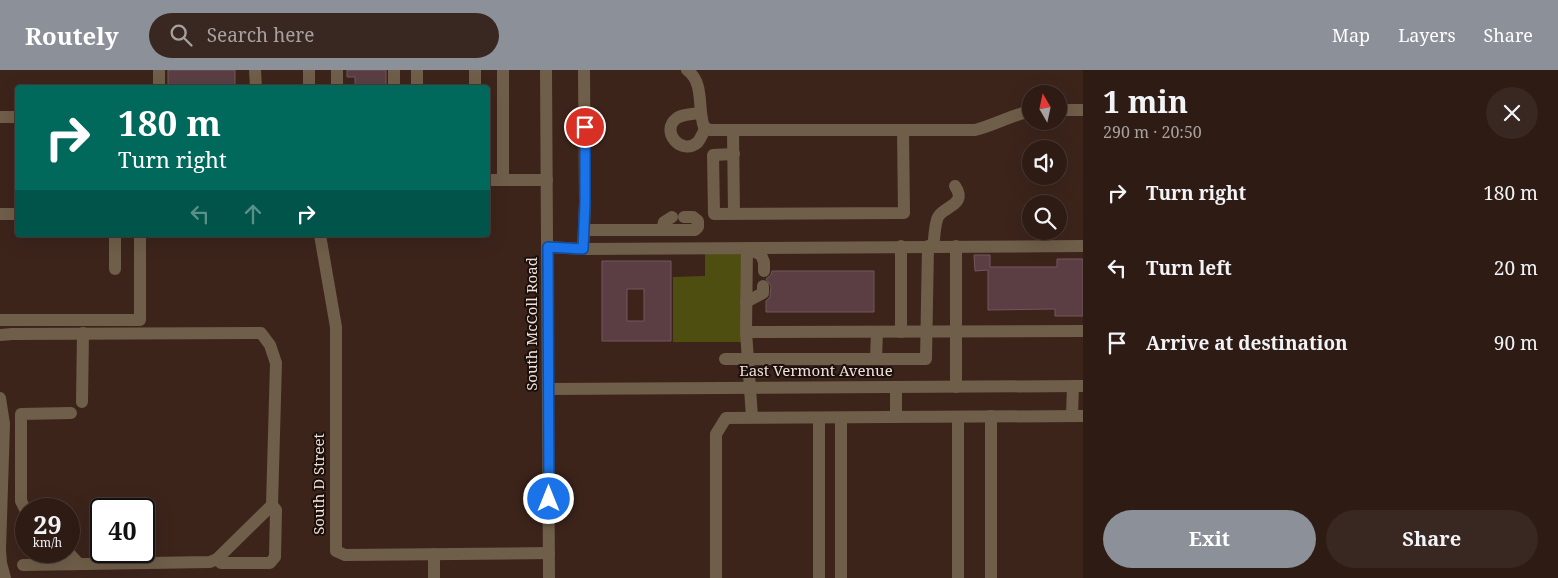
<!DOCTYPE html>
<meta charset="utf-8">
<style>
body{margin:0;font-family:"Noto Serif",serif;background:#392822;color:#f1f3f6;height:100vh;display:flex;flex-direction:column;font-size:19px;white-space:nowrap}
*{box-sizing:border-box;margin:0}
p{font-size:16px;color:#a7a1a0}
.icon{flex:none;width:28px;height:28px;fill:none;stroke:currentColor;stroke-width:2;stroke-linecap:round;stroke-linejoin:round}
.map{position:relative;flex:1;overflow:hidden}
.details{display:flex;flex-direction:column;background:#2d1b14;width:475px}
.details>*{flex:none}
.hud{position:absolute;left:15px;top:15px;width:475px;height:152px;border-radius:5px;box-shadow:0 5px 20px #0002,0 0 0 1px #483934;background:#00695c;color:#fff;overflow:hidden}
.needle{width:32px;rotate:351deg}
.buttons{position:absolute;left:1022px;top:15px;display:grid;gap:10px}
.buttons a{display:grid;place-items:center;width:45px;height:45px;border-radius:50%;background:#2d1b14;box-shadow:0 5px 20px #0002,0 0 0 1px #483934;font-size:25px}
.speed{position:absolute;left:15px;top:428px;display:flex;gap:10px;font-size:25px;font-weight:700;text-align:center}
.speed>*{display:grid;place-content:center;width:65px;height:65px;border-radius:50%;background:#2d1b14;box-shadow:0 5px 20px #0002,0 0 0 1px #483934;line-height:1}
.speed small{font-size:12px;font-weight:400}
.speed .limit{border:2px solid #111;border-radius:8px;background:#fff;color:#111}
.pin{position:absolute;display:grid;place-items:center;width:42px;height:42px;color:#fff;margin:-21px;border:2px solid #fff;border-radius:50%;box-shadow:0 1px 5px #0007}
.me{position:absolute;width:55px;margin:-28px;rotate:0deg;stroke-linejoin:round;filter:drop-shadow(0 0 4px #0008)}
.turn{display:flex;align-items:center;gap:18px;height:105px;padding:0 20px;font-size:22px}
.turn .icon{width:65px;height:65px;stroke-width:2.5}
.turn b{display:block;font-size:35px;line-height:42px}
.lanes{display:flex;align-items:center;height:48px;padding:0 20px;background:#0003;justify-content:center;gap:25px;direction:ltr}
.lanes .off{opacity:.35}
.round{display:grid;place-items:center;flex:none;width:52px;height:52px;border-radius:26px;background:#392822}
.headline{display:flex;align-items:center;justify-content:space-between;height:85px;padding:0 20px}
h1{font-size:30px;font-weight:700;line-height:38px}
.cta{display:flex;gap:10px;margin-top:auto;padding:10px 20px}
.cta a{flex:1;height:58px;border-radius:30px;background:#8c9099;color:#fff;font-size:20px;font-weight:700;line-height:58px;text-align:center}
.cta a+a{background:#392822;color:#f1f3f6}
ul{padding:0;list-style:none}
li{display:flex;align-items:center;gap:15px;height:75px;padding:0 20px}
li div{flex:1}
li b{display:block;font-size:19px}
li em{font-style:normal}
header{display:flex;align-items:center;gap:30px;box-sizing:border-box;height:70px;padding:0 25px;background:#8c9099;color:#fff}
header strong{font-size:24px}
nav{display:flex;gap:28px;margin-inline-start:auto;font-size:18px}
.search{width:350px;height:45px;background:#392822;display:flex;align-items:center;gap:12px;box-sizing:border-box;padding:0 18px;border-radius:28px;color:#a7a1a0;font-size:19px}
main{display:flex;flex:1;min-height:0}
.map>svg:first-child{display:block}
.green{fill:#4f4e11}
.building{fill:#5a3e44;stroke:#73565c;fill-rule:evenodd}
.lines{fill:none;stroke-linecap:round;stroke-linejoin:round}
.minor{stroke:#6f5e49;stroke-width:12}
.route-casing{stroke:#114b97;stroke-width:12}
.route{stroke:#1a73e8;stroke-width:9}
.labels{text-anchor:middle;stroke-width:4;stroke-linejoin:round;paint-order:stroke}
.street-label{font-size:15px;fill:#f1e0da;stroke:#1b100c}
</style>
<header>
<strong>Routely</strong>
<div class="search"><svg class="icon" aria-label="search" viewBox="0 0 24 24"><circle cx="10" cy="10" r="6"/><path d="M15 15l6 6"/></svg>Search here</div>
<nav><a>Map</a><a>Layers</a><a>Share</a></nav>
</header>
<main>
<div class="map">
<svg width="1083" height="508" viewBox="0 0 1083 508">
<rect width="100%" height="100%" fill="#3c241b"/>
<polygon class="green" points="705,182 743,182 742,272 673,272 673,207 705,206"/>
<g class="building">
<rect x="168" y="0" width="67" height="18"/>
<polygon points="347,0 386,0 386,18 355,18 355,7 347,7"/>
<polygon points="974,185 990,185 990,197 1057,197 1057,189 1083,189 1083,246 1055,246 1055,239 988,240 988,200 975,201"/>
<path d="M602,191H671V271H602ZM627,219H644V251H627Z"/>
<polygon points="772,201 874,201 874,242 766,242 766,231 770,227 771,216 766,209 771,205"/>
</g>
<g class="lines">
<g class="minor">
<polyline points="159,0 159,18"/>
<polyline points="255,0 256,18"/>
<polyline points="309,0 309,18"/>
<polyline points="337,0 337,18"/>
<polyline points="394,0 394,18"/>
<polyline points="417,0 417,18"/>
<polyline points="475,0 475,18"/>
<polyline points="503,0 503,110 547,110"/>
<polyline points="546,0 549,508"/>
<path d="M687,0C705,13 697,38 704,57L710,60H975C995,55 1011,45 1031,41"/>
<polyline points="1059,40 1083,40"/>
<path d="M701,43C693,44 683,44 677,48C659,61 682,87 698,72C701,68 703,62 706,58"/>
<polyline points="0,47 18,47"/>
<polyline points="733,61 734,144"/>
<polyline points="734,84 713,85 714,144 904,143 903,60"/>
<polyline points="488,110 503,110"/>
<polyline points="0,144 18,144"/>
<polyline points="584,160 695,160 698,157 698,151 693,147 684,147"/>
<polyline points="662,160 664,152 672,147"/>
<polyline points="320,165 336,257 336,481 345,485 549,483"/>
<polyline points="901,176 901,262"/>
<path d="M933,176C935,167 934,156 938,147C944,136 968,135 955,116"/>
<polyline points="956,176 956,317"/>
<polyline points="548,177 583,179 1083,176"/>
<polyline points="747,178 746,262 752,347"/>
<polyline points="747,178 761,185 764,192 764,201"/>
<polyline points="583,179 585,133 584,0"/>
<polyline points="115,199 115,165"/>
<polyline points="746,232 763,223 763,216"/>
<polyline points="0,250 140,250 140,165"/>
<polyline points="746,262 1083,261"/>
<polyline points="0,265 12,264 261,263 270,275 276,293 272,435 276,440 275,487 270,493 221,493 217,489 272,435"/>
<polyline points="725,289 926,289 928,176"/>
<polyline points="876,289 877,262"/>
<polyline points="896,317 896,347"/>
<polyline points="549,319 1083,316"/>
<polyline points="0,328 4,354 0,480 1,493 5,508"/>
<polyline points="82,332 83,263"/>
<polyline points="1072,346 1073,316"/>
<polyline points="958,347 958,508"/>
<polyline points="26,441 21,431 21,344 71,343"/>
<polyline points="67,481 79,494"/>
<polyline points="23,495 210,492 217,489"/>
<polyline points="434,508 434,484"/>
<polyline points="716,508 716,364 726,348 1083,346"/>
<polyline points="819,508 819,348"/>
<polyline points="841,508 841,348"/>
<polyline points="991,508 991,346"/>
</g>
</g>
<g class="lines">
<defs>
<polyline id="route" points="549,429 548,177 583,179 585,133 585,57"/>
</defs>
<use href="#route" class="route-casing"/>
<use href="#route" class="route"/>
</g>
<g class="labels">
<g class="street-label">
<text transform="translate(532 254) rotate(-90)" y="5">South McColl Road</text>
<text x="816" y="306">East Vermont Avenue</text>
<text transform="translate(319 414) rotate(-90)" y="5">South D Street</text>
</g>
</g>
</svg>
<div class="buttons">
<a><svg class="needle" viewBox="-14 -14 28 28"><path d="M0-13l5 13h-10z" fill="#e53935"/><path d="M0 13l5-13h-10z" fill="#a7a1a0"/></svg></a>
<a><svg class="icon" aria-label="sound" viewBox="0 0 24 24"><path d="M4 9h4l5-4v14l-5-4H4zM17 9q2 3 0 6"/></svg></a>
<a><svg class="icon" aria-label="search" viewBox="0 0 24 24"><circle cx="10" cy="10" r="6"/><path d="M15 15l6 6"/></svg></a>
</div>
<div class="speed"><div>29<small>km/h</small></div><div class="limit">40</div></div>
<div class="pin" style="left:585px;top:57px;background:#d93025"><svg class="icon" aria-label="arrive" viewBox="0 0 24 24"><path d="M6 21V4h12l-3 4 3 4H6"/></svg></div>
<svg class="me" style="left:549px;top:429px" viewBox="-20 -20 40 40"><circle r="17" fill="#1a73e8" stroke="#fff" stroke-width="3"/><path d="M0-11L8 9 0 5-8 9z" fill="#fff"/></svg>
<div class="hud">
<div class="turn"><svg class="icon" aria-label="right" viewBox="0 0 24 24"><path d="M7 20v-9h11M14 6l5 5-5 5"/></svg><div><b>180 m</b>Turn right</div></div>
<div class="lanes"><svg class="icon off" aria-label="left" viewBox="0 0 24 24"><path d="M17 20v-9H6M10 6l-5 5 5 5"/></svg><svg class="icon off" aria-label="ahead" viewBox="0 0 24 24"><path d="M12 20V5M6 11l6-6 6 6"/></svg><svg class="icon" aria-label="right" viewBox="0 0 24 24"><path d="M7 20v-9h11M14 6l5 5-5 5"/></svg></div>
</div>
</div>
<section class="details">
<div class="headline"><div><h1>1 min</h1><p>290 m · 20:50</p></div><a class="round"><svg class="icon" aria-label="close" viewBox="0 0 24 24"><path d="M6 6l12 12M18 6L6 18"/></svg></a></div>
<ul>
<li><svg class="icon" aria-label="right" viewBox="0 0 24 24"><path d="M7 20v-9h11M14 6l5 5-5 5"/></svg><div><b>Turn right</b></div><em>180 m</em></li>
<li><svg class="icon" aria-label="left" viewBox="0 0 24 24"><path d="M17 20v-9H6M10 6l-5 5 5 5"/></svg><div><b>Turn left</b></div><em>20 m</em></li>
<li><svg class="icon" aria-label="arrive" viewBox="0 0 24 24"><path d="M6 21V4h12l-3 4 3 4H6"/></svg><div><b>Arrive at destination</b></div><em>90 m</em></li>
</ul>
<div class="cta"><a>Exit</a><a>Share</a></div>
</section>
</main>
